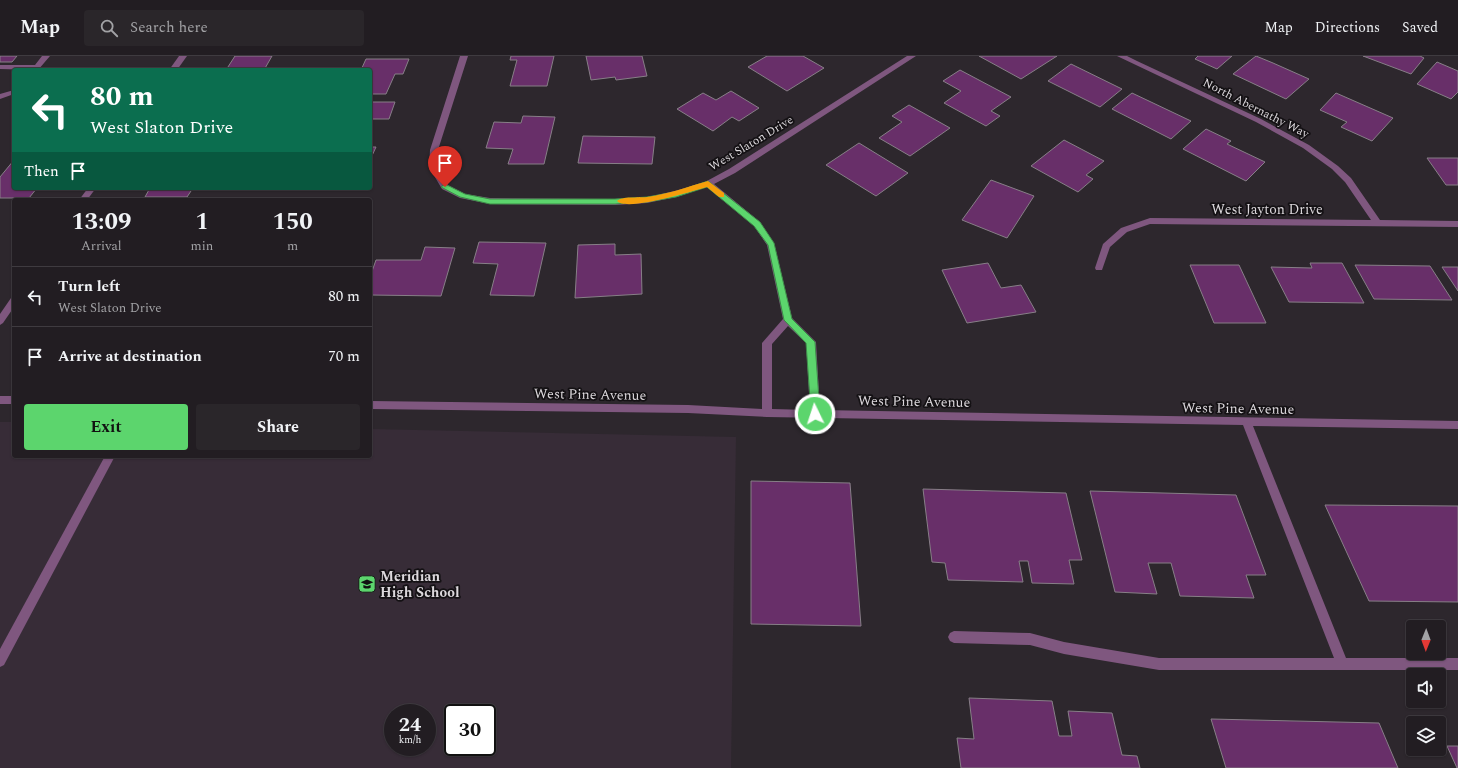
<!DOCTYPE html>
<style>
body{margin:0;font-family:Spectral,serif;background:#2a262a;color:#f1f3f6;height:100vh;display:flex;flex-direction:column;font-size:15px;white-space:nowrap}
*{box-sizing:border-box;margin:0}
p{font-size:13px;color:#a2a2a5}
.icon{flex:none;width:22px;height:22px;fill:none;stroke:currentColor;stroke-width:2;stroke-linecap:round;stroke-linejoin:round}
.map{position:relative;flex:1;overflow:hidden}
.side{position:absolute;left:12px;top:142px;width:360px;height:260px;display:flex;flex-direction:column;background:#221d22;border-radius:4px;box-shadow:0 1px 3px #0004,0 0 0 1px #3f3b40}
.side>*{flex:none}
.top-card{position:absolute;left:12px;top:12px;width:360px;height:122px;border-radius:4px;box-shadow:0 1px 3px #0004,0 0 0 1px #3f3b40;background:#0b6e4f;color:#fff;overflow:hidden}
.needle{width:26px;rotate:181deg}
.fabs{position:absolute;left:1406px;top:564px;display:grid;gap:8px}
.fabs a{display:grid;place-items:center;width:40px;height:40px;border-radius:4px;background:#221d22;box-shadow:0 1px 3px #0004,0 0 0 1px #3f3b40;font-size:20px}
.speed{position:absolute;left:384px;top:648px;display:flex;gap:8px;font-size:20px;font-weight:700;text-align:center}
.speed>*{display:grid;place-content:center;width:52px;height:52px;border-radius:50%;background:#221d22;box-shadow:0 1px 3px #0004,0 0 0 1px #3f3b40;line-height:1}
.speed small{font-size:10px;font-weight:400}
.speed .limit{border:2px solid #111;border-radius:6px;background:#fff;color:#111}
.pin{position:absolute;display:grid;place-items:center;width:34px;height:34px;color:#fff;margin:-41px -17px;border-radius:50% 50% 50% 0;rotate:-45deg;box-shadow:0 0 4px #0007}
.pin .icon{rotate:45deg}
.me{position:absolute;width:44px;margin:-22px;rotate:356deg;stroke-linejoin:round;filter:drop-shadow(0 0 3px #0008)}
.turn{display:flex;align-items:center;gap:14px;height:84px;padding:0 12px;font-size:18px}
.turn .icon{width:52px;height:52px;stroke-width:2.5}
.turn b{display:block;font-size:28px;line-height:34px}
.then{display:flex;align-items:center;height:38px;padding:0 12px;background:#0003;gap:8px;font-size:15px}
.eta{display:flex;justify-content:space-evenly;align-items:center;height:68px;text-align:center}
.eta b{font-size:24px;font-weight:700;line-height:28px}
.button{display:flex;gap:8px;margin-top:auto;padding:8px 12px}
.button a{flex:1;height:46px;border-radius:4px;background:#5cd56d;color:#111;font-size:16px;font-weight:700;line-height:46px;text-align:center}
.button a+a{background:#2a262a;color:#f1f3f6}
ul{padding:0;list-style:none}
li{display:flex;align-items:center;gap:12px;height:60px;padding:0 12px;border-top:1px solid #3f3b40}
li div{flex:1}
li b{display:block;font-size:15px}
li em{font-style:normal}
header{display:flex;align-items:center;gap:24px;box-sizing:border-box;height:56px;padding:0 20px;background:#221d22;border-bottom:1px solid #3f3b40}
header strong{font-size:19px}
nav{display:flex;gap:22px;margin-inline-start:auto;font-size:14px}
.search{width:280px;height:36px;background:#2a262a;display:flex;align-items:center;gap:10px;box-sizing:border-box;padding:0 14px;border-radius:4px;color:#a2a2a5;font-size:15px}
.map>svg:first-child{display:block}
.built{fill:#372c37;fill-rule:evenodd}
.building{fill:#682f69;stroke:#877f87}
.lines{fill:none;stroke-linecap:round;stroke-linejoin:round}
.minor{fill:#7f577f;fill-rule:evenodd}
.route{fill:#5cd56d;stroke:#3c8a47}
.slow{fill:#f59e0b}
.labels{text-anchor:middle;stroke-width:3.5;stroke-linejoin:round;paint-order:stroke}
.far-street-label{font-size:12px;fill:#dcd8dc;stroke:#141114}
.street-label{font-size:14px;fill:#dcd8dc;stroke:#141114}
.poi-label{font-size:14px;font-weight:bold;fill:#dcd8dc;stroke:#141114;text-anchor:start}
</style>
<header>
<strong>Map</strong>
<div class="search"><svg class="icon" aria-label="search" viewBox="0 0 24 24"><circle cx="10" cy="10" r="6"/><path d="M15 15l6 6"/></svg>Search here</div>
<nav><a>Map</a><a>Directions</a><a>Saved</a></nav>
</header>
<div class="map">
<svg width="1458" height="712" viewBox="0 0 1458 712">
<rect width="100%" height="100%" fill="#2d272d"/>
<path class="built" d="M0,366H14V400H370V373L736,381L731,712H0ZM393,657H427V691H393ZM453,657H487V691H453Z"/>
<g class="building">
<polygon points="0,0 17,0 12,6 0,6"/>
<polygon points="235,0 272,0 264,14 226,14"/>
<polygon points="511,0 554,0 547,30 510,30 517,4 510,4"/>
<polygon points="586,0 642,0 647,20 616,24 615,21 591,24"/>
<polygon points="767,0 803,0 824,12 787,35 748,11"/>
<polygon points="979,0 1057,0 1021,23"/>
<polygon points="1198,0 1232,0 1217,13 1195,3"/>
<polygon points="1256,0 1273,7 1309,23 1286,43 1233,18"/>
<polygon points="1363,0 1420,0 1424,2 1411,18"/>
<polygon points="366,3 409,3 403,18 395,18 386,38 370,38 370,14 361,14"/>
<polygon points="1437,6 1458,15 1458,36 1451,43 1417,28"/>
<polygon points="1071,8 1122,33 1100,51 1048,25"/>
<polygon points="960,14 1011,41 991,55 1000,60 986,70 944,47 961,35 943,25"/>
<polygon points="731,35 759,52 739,65 732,61 713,75 677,53 703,37 716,44"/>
<polygon points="1132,37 1191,65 1171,83 1112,53"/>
<polygon points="1336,37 1393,62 1372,85 1341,71 1347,66 1320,54"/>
<polygon points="370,46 395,46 389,63 371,63 370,66"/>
<polygon points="909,49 950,72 910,100 879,82 902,66 892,60"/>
<polygon points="523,60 555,61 544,108 508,108 513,93 486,92 494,66 521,67"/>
<polygon points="1206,73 1231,85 1227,88 1265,106 1246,125 1183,93"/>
<polygon points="583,80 655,81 652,108 578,107"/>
<polygon points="1064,84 1104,105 1086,119 1093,123 1078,136 1031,110"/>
<polygon points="859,87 908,117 876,140 826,109"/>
<polygon points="370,91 376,91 370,104"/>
<polygon points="1427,102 1458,102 1458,129 1446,129"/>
<polygon points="14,104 14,132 37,132 29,142 0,142 0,121"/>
<polygon points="991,124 1034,140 1007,182 962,164"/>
<polygon points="150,132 193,132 187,141 145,141"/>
<polygon points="479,186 546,187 534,240 490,239 498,208 473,207"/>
<polygon points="615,188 615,199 641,198 642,238 575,242 578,189"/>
<polygon points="425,191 455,192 441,240 370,239 370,221 376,204 421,204"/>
<polygon points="988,207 1001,232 1021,229 1036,256 967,267 942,214"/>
<polygon points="1310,207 1342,207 1364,247 1289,246 1271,211 1312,212"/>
<polygon points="1190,209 1239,209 1266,267 1214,267"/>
<polygon points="1355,209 1430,210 1452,244 1374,243"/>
<polygon points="1442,211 1458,211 1458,235"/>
<polygon points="751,425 850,427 861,570 751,568"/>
<polygon points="923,433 1066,437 1082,504 1069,504 1074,528 1032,527 1028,505 1019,505 1023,526 948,524 945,507 932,506"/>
<polygon points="1090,435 1236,439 1266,519 1246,519 1254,542 1180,540 1171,507 1148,507 1157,538 1115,536"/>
<polygon points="1325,449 1458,450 1458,546 1369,545"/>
<polygon points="969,642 1052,645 1059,680 1072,680 1068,655 1112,657 1122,699 1137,700 1140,712 961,712 957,682 974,683"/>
<polygon points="1211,663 1379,667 1398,712 1226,712"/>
<polygon points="1447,690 1458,690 1458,712 1457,712"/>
</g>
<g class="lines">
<g class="minor">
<polygon points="42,0 50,0 38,14 0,13 0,9 35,9"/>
<polygon points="179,0 187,0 177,14 169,14"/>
<path d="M460,0H468L438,94L437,111L448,129L465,138L490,142L615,143L647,141L675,135L705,126L729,113L907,0H916L735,117L714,128L760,166L774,187L792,262L816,286L820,354L1458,365V373L1253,370L1346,602H1458V614H1159L1064,598L1030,589L954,587L950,585L948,581L950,577L954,575L1030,577L1064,586L1159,602H1334L1243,369L767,361L688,357L370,353V345L688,349L762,353V287L783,263L767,189L754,170L707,131L676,141L647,147L615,149L490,148L460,142L442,133L429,111L430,94ZM788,270L806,287L810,354L772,353V288Z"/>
<polygon points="1117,0 1127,0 1137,5 1261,63 1309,89 1338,110 1351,122 1380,164 1458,165 1458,171 1150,168 1127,176 1110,191 1102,214 1096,214 1095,212 1103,188 1121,172 1150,162 1371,164 1345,126 1332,113 1303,92 1256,66"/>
<polygon points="62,12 88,12 92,14 61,14"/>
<polygon points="14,34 14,38 0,43 0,38"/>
<polygon points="88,132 96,132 87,144 79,144"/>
<polygon points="14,241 14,251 3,267 0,269 0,258 11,242"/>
<rect x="0" y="340" width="14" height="8"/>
<polygon points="105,400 115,400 4,609 0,611 0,593"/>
</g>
</g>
<polygon class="route" points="708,125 760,166 774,187 792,263 815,286 820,358 819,360 812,360 811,358 806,287 784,264 768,189 754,170 707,131 676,141 647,146 615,148 490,148 460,141 441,131 445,128 465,138 490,143 615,143 647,141 675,136"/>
<path class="slow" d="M708,125L724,137V141H719L707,131C692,135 627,156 617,145C622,140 638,142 647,141C668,138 687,131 708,125Z"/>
<defs>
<symbol id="school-square" viewBox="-11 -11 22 22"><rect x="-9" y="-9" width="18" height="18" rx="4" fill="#5cd56d" stroke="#141114"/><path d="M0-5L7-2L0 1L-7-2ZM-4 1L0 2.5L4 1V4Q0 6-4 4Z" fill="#111"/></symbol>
</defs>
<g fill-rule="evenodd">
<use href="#school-square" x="357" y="518" width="20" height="20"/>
</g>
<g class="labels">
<g class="far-street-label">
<text transform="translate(1256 52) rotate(27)" y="4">North Abernathy Way</text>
<text transform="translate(751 87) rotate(-31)" y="4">West Slaton Drive</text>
</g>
<g class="street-label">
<text x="1267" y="158">West Jayton Drive</text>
<text transform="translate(590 338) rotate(1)" y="5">West Pine Avenue</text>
<text transform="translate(914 345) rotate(1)" y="5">West Pine Avenue</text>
<text transform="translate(1238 352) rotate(1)" y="5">West Pine Avenue</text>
</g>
<g class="poi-label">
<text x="380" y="525">Meridian<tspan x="380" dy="16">High School</tspan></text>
</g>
</g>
</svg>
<div class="fabs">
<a><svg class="needle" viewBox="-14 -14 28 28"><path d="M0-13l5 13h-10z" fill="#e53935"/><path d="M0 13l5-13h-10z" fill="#a2a2a5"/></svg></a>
<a><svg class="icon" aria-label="sound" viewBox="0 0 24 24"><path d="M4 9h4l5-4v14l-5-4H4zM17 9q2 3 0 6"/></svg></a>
<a><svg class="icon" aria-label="layers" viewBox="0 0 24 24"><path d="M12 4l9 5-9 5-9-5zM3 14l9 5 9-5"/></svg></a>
</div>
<div class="speed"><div>24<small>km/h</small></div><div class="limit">30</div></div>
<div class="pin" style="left:445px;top:131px;background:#d93025"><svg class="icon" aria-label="arrive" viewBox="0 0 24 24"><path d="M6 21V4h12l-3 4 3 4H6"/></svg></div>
<svg class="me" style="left:815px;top:358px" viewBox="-20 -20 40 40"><circle r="17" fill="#5cd56d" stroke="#fff" stroke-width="3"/><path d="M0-11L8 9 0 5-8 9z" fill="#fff"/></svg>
<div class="top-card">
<div class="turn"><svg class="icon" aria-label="left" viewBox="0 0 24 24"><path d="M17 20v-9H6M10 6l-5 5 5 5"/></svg><div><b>80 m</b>West Slaton Drive</div></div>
<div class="then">Then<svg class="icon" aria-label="arrive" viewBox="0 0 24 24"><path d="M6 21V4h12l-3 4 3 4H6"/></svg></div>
</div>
<section class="side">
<div class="eta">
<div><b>13:09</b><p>Arrival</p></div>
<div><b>1</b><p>min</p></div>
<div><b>150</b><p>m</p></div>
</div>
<ul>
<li><svg class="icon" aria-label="left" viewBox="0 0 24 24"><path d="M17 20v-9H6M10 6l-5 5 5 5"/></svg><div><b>Turn left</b><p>West Slaton Drive</p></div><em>80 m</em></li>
<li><svg class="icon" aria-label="arrive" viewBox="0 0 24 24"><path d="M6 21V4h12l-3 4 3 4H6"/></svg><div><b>Arrive at destination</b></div><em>70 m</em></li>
</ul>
<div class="button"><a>Exit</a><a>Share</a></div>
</section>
</div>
